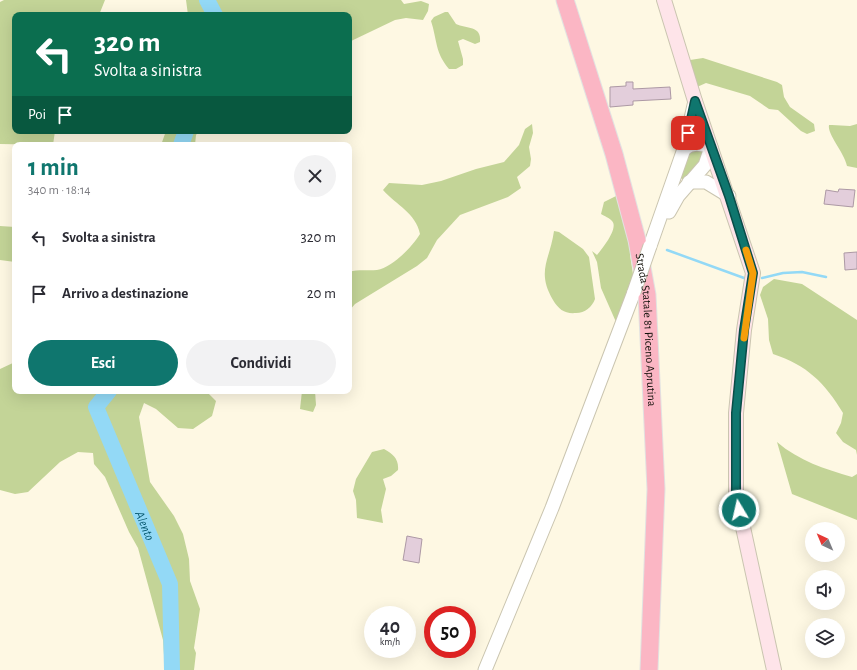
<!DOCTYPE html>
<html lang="it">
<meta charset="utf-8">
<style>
body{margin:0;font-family:"Alegreya Sans",sans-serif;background:#f2f2f3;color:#2b2b33;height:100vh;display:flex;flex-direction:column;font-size:15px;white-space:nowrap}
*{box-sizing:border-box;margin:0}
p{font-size:13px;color:#7c7c81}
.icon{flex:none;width:22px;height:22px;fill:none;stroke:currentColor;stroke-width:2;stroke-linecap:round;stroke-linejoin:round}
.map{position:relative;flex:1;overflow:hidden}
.details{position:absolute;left:12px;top:142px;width:340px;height:252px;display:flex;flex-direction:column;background:#fff;border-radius:8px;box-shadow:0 4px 16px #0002}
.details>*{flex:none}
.guide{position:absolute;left:12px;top:12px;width:340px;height:122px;border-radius:8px;box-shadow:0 4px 16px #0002;background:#0b6e4f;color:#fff;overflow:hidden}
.needle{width:26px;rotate:316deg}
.tools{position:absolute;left:805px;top:522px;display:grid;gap:8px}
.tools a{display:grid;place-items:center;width:40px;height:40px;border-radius:50%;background:#fff;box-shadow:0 4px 16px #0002;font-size:20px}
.speed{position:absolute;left:364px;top:606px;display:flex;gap:8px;font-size:20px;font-weight:700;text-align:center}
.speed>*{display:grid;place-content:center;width:52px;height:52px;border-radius:50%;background:#fff;box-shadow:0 4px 16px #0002;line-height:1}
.speed small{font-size:10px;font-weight:400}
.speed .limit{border:6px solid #d22;background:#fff;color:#111}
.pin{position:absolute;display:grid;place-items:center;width:34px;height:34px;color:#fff;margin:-17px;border-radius:8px;box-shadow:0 2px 6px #0006}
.me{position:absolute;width:44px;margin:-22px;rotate:351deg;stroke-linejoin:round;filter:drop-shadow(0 0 3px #0008)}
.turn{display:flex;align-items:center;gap:14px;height:84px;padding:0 16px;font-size:18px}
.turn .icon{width:52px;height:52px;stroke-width:2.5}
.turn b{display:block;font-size:28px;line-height:34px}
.then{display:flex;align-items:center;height:38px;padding:0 16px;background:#0003;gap:8px;font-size:15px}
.round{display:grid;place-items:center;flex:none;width:42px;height:42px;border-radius:21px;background:#f2f2f3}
.summary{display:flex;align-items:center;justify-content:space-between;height:68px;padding:0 16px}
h1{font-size:24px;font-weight:700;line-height:30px;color:#0f766e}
.cta{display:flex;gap:8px;margin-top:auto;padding:8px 16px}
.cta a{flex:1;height:46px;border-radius:24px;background:#0f766e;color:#fff;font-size:16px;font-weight:700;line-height:46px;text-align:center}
.cta a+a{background:#f2f2f3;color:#2b2b33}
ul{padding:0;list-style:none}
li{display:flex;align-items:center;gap:12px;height:56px;padding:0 16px}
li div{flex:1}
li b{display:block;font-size:15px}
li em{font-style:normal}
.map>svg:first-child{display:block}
.green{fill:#c3d497}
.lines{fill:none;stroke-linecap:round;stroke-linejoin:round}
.stream{stroke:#93d9f6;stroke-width:2.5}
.river{stroke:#93d9f6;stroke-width:16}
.building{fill:#e3cedb;stroke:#ad99a5}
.tertiary-casing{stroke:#cac5b0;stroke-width:15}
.secondary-casing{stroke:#cac5b0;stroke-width:16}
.trunk-casing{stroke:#e2e2e1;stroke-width:19}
.tertiary{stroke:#fff;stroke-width:13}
.secondary{stroke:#fee4e9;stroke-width:14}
.trunk{stroke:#fbb6c4;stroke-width:17}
.tertiary-bridge-casing{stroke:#cac5b0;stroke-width:15;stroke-linecap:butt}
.tertiary-bridge{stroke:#fff;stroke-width:13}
.route-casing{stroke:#0a4d48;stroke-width:10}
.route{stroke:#0f766e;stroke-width:7}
.slow{stroke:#f59e0b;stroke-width:7}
.labels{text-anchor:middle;stroke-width:4;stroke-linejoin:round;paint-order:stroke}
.street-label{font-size:12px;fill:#110f08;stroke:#fff}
.water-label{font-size:13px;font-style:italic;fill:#06576e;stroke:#fff}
</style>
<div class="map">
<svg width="857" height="670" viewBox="0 0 857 670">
<rect width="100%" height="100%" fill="#fef8e3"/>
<g class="green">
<polygon points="4,0 105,0 99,15 15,15 15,131 55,131 53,145 0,144 0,2"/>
<polygon points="186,0 401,0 404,4 421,1 429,4 428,11 423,20 406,18 395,20 349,42 349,15 188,15"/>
<path d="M445,12H448L456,24C466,29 482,25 480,42L475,44L463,39L458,41L463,59V65L456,69H449C444,63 439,55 437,46C435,38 434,30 431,21L434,17Z"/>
<polygon points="703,58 777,82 782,85 784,97 790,107 814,124 815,131 807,134 801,131 778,110 769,109 750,96 706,83 697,87 690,60"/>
<path d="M532,124L533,133L529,147L531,159L530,166L517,177L521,188L508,197L460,215L437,240L427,258L417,266L355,304L349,311V272C359,269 367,271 377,270C393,267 412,247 420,234C416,213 396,205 383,190L389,183L422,185L441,181L476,169L504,162L519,145L525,129Z"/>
<path d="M857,124V168L847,166C844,152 827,134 829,125H832L850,126Z"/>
<polygon points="166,131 199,131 196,135 195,145 161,145"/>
<polygon points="696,146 707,155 684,179 682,179 680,177 686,153"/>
<path d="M616,196L622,199L635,248L630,255L635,287L616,322L601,288L597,262L592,251L597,255C602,249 619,228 612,221C610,218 604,216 601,214L604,202Z"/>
<polygon points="0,226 15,227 15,262 0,260"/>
<path d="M554,231L559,232L583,249L589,257L595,299C592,307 585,313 576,313C565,314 559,310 553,300C536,271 550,260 554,231Z"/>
<path d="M774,279L802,284L857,320V455L856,450L843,442L836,433L841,423L843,413C825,383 807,365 773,354L769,340L768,319L760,295L763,287Z"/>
<polygon points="15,362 15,391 206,391 216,401 212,416 193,429 178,428 156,409 144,403 139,417 150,482 174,516 183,534 189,559 190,581 200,609 194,648 196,653 194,670 165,670 163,640 138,548 129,532 105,477 94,464 93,453 78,452 60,462 28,492 15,494 0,490 0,369"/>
<polygon points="302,391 315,391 316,405 313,412 300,409"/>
<path d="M777,442C799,461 825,469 852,477L857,474V520L792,494Z"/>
<path d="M384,449C393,454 399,459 398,470L391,476L383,479L386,489L381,510L383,523L357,518L356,500L353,491L356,479L372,452Z"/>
</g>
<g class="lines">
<g class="stream">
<polyline points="667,250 744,278"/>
<polyline points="762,278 783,273 802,272 826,277"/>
</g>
<g class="river">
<polyline points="207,0 215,15"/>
<polyline points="181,145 186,131"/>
<path id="s1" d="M109,391L96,407L170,584L172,670"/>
</g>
</g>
<g class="building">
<polygon points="626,82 633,82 633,89 670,87 671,99 633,101 633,105 610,107 610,87 626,86"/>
<polygon points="839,189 855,190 853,207 824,204 826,190 838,192"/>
<polygon points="857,252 857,269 845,270 844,253"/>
<polygon points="407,536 422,539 419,563 403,560"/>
</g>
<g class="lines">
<defs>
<g id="tertiary">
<polyline points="689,182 706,182 729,196"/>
<path d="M669,212L678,196L705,165L711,147C700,144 693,142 684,149"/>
<polyline points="650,246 684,149 695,101"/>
<polyline points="485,670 552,508 634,292"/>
</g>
<polyline id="secondary" points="664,0 695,101 753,273 744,330 736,413 736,495 774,670"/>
<g id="trunk">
<path id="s2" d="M565,0L614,154L637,240L647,295L656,489L649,670"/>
</g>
</defs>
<use href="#tertiary" class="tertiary-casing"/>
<use href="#secondary" class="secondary-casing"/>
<use href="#trunk" class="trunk-casing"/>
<use href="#tertiary" class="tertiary"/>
<use href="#secondary" class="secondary"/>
<use href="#trunk" class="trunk"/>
<defs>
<polyline id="tertiary-bridge" points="634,292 650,246"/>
</defs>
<use href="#tertiary-bridge" class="tertiary-bridge-casing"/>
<use href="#tertiary-bridge" class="tertiary-bridge"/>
</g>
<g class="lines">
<defs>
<polyline id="route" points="688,133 695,101 729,196 753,273 744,330 736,413 736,495 739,510"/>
</defs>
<use href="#route" class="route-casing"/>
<use href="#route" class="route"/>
<polyline class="slow" points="744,338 753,273 746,250"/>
</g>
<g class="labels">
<g class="street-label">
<text dy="4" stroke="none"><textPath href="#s2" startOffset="341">Strada Statale 81 Piceno Aprutina</textPath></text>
</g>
<g class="water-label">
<text dy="5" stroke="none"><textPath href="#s1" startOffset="149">Alento</textPath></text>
</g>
</g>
</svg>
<div class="tools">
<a><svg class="needle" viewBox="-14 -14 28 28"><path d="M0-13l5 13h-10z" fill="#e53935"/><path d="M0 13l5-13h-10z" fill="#7c7c81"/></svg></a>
<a><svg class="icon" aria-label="sound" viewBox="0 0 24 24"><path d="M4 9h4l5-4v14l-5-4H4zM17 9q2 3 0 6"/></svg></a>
<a><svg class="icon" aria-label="layers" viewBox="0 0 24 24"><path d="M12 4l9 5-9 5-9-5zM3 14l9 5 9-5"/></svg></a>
</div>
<div class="speed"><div>40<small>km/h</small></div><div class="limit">50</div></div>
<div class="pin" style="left:688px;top:133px;background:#d93025"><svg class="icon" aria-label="arrive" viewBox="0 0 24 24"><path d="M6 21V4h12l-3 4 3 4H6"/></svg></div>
<svg class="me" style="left:739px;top:510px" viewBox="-20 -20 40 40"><circle r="17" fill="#0f766e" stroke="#fff" stroke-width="3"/><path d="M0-11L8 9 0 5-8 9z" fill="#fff"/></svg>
<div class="guide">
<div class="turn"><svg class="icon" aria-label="left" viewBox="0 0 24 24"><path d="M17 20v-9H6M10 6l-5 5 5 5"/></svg><div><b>320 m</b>Svolta a sinistra</div></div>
<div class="then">Poi<svg class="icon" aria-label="arrive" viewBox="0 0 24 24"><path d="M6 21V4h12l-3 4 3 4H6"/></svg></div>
</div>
<section class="details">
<div class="summary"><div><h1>1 min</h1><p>340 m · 18:14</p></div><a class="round"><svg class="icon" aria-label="close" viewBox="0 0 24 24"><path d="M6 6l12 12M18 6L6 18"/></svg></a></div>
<ul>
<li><svg class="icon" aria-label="left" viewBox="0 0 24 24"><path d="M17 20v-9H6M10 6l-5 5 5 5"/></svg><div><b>Svolta a sinistra</b></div><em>320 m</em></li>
<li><svg class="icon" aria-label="arrive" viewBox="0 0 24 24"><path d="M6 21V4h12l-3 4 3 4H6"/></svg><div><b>Arrivo a destinazione</b></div><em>20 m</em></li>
</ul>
<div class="cta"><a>Esci</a><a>Condividi</a></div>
</section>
</div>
